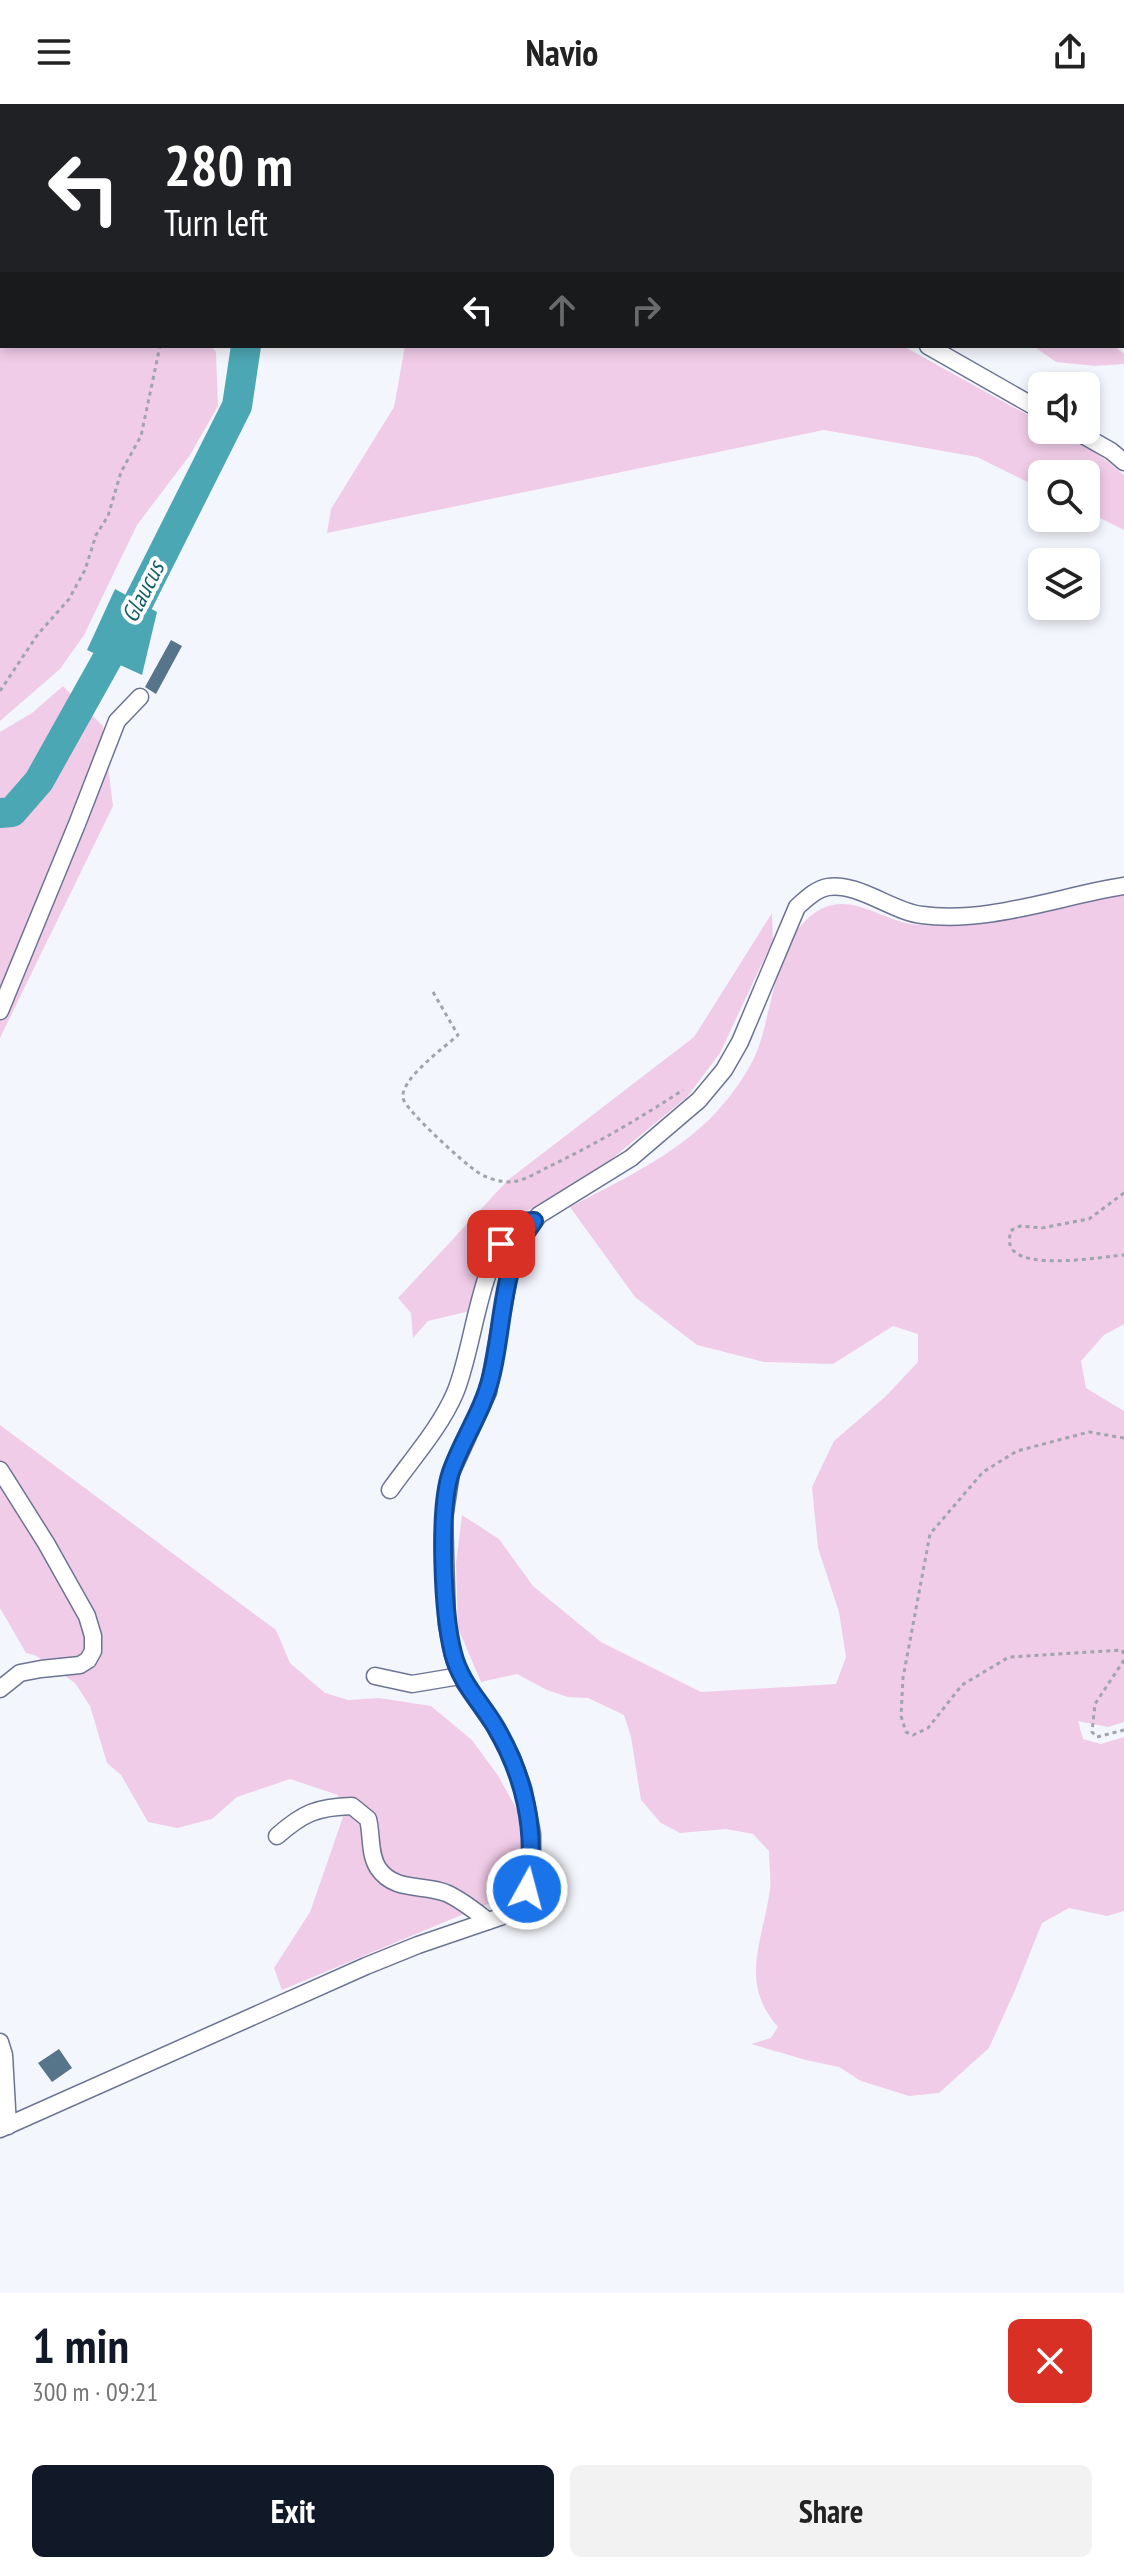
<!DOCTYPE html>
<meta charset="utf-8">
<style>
body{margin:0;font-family:"PT Sans Narrow",sans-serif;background:#f2f2f2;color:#222;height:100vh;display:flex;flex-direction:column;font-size:30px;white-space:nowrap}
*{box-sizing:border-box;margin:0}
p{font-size:26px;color:#767676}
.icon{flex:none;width:44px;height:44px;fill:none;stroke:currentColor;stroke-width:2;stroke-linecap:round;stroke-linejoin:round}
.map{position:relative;height:2189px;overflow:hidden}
.drawer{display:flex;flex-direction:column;background:#fff;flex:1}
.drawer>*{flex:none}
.guide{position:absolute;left:0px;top:0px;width:1124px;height:244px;box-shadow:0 4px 12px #0003;background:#202124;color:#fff;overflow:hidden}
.fabs{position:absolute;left:1028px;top:268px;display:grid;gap:16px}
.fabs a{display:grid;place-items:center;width:72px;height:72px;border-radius:12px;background:#fff;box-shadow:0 4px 12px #0003;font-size:40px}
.pin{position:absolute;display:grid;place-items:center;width:68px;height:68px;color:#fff;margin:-34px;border-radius:16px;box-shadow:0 4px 12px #0006}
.me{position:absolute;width:88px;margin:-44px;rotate:7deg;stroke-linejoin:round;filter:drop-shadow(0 0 6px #0008)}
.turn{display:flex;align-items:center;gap:28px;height:168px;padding:0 32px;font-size:36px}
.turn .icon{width:104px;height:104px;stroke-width:2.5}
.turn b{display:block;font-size:56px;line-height:68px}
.lanes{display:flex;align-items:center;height:76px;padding:0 32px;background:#0003;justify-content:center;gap:40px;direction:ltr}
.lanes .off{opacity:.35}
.round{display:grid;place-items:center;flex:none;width:84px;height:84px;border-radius:12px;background:#f2f2f2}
.summary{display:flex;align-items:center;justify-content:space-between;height:136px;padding:0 32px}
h1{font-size:48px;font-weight:700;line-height:60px;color:#111827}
.action{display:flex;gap:16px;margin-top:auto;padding:16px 32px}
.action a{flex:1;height:92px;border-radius:12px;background:#111827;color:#fff;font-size:32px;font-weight:700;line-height:92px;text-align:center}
.action a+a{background:#f2f2f2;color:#222}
header{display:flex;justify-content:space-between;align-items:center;height:104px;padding:0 32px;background:#fff;font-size:36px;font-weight:700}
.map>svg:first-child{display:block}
.green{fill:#f1cce8}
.water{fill:#4ca7b4}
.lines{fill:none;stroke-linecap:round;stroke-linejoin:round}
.river{stroke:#4ca7b4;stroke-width:30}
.building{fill:#56758a}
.minor-casing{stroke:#6b7493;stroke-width:19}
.path{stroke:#a1a4ad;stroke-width:3;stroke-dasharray:4 4;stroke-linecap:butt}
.minor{stroke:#fff;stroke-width:16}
.route-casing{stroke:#114b97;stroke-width:20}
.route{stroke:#1a73e8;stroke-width:14}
.labels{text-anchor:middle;stroke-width:8;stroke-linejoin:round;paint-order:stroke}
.water-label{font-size:24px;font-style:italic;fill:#125f68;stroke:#fff}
</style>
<header><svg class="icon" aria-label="menu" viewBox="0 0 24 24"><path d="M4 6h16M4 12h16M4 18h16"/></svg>Navio<svg class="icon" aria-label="share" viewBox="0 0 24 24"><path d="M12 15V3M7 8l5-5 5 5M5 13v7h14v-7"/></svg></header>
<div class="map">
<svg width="1124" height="2189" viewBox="0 0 1124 2189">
<rect width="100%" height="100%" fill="#f4f6fd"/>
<g class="green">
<polygon points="0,0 61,0 62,2 2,2 2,242 211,242 216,248 218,302 190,351 137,421 84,531 60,565 0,617"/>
<polygon points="254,0 485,0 483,2 258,2"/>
<polygon points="804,0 998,0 999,2 818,2"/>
<path d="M405,242H903L1042,319V326C1069,326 1104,354 1124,371V426L1086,407V370H1042V385L977,353L824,326L327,429L331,405L394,303Z"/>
<polygon points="1033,242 1115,242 1124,250 1124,260 1095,262 1056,258"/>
<polygon points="63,582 103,622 113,702 0,934 0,628 32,609"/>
<path d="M1124,788V1220L1104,1231L1081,1257L1086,1284L1124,1307V1618L1108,1623L1078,1617L1083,1635L1101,1640L1124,1633V1807L1107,1812L1069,1804L1042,1819L1016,1884L989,1944L939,1989L909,1992L861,1977L839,1963L806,1956L751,1940L771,1934L778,1923C740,1880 761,1841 769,1792C772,1778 769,1762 769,1747L753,1730L726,1725L680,1729L661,1719L641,1696L631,1633L624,1611L588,1594L568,1593L547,1586L517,1570L481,1578L458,1524L456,1459L462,1411L499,1435L533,1482L601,1538L701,1588L836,1580L846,1553L839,1508L818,1444L812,1383L834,1337L885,1293L918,1258V1230L893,1222L833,1260L764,1258L697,1241L635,1193L570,1103C625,1074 685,1047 725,998C736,985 748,967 755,952C774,909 774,829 821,805C854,788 886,820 920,821C985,823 1059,801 1124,788Z"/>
<polygon points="772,809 773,836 720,949 687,993 608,1058 546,1101 528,1106 507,1123 470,1207 428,1217 413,1234 411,1209 398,1194 508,1076 694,933"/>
<polygon points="0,1321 276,1526 290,1559 325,1589 348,1596 379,1594 431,1602 472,1636 497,1670 518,1707 524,1756 512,1782 502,1794 282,1886 274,1864 310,1808 343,1713 338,1691 290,1675 237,1693 212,1715 177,1724 148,1718 121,1671 107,1659 90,1602 75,1579 35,1551 26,1549 0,1504"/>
</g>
<polygon class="water" points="115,485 157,508 142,571 87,546"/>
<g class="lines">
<g class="river">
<polyline points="97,0 98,2"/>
<polyline points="0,709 12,708 39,677 134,507 237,302 246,242"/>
</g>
</g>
<g class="building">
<polygon points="171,536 182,542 156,590 145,583"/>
<polygon points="59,1945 72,1964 52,1978 38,1959"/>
</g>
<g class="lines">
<defs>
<g id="minor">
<polyline points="699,0 712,2"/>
<polyline points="603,2 608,0"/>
<polyline points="1085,2 1086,0"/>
<polyline points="928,242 1042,307"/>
<polyline points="1074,326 1111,347 1124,358"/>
<polyline points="0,907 77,720 117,617 140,593"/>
<polyline points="0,1366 46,1439 87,1512 93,1532 93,1547 88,1556 80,1561 41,1565 20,1569 0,1585"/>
<path d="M390,1386C412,1355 440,1324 455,1289C475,1242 479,1148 520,1118L534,1117"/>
<polyline points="375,1572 412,1580 460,1572"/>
<path d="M277,1732C303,1709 317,1703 352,1702L368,1715C372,1731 369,1750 378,1764C394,1788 423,1780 446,1789C462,1796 475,1807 488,1817"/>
<polyline points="0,1938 4,1951 8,2022"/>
<path d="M0,2025L366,1862L418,1841L500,1813L515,1802L527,1785L532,1761V1730L523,1684L512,1654L494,1621L460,1572L453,1551L447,1520L444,1414L451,1369L488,1288L510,1166L517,1145L525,1129L539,1111L631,1054L699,996L724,966L740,938L797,803C806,795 816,785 828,783C858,778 893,808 922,811C988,820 1060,792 1124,782"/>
</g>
</defs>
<use href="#minor" class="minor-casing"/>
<g class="path">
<polyline points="1011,0 1013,2"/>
<polyline points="0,44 2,43"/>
<polyline points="0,587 38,530 69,495 85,466 96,431 108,412 121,368 141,332 160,242"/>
<path d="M433,888L458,931C445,943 400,975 403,994C405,1006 464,1059 476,1067C485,1074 499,1078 511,1078C524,1077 538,1068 550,1062C596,1040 640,1014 683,986"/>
<path d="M1124,1089L1089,1115L1042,1124L1020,1122L1010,1127C1010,1134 1008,1139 1012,1145C1027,1166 1100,1153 1124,1151"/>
<polyline points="1124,1334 1089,1328 1017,1347 983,1368 930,1430 903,1574 901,1612 906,1628 913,1631 928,1624 962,1581 1009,1553 1122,1546 1124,1550"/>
<polyline points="1124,1556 1095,1600 1092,1628 1097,1633 1124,1626"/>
</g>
<use href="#minor" class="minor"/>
</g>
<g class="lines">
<defs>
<path id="route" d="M501,1140L520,1118L534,1117C500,1161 504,1222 491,1273C483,1307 462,1336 451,1368C438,1406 443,1510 453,1549C460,1578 480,1597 495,1622C524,1671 538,1728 527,1785"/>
</defs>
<use href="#route" class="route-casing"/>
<use href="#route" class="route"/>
</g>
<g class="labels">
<g class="water-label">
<text transform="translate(143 488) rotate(-63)" y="8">Glaucus</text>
</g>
</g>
</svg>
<div class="fabs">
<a><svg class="icon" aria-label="sound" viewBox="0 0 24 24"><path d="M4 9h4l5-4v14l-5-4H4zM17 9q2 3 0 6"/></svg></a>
<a><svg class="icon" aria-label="search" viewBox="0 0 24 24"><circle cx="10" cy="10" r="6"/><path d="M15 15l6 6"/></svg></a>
<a><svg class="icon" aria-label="layers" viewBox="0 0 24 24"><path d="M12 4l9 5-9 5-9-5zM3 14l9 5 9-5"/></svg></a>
</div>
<div class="pin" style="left:501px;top:1140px;background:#d93025"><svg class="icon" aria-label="arrive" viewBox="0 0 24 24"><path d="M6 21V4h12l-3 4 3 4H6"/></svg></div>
<svg class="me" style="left:527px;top:1785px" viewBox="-20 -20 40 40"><circle r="17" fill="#1a73e8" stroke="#fff" stroke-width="3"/><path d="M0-11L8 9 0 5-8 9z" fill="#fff"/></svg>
<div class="guide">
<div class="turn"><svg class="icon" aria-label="left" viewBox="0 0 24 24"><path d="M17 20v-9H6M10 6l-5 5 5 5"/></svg><div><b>280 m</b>Turn left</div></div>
<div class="lanes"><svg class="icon" aria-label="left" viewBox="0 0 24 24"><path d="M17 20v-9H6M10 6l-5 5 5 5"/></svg><svg class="icon off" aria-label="ahead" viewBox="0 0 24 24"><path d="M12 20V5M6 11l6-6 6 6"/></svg><svg class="icon off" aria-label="right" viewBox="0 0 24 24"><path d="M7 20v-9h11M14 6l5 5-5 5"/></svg></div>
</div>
</div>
<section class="drawer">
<div class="summary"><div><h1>1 min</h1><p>300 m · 09:21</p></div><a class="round" style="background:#d93025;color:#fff"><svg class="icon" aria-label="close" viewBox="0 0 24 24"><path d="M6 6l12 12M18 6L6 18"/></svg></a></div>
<div class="action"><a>Exit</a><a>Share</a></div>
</section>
